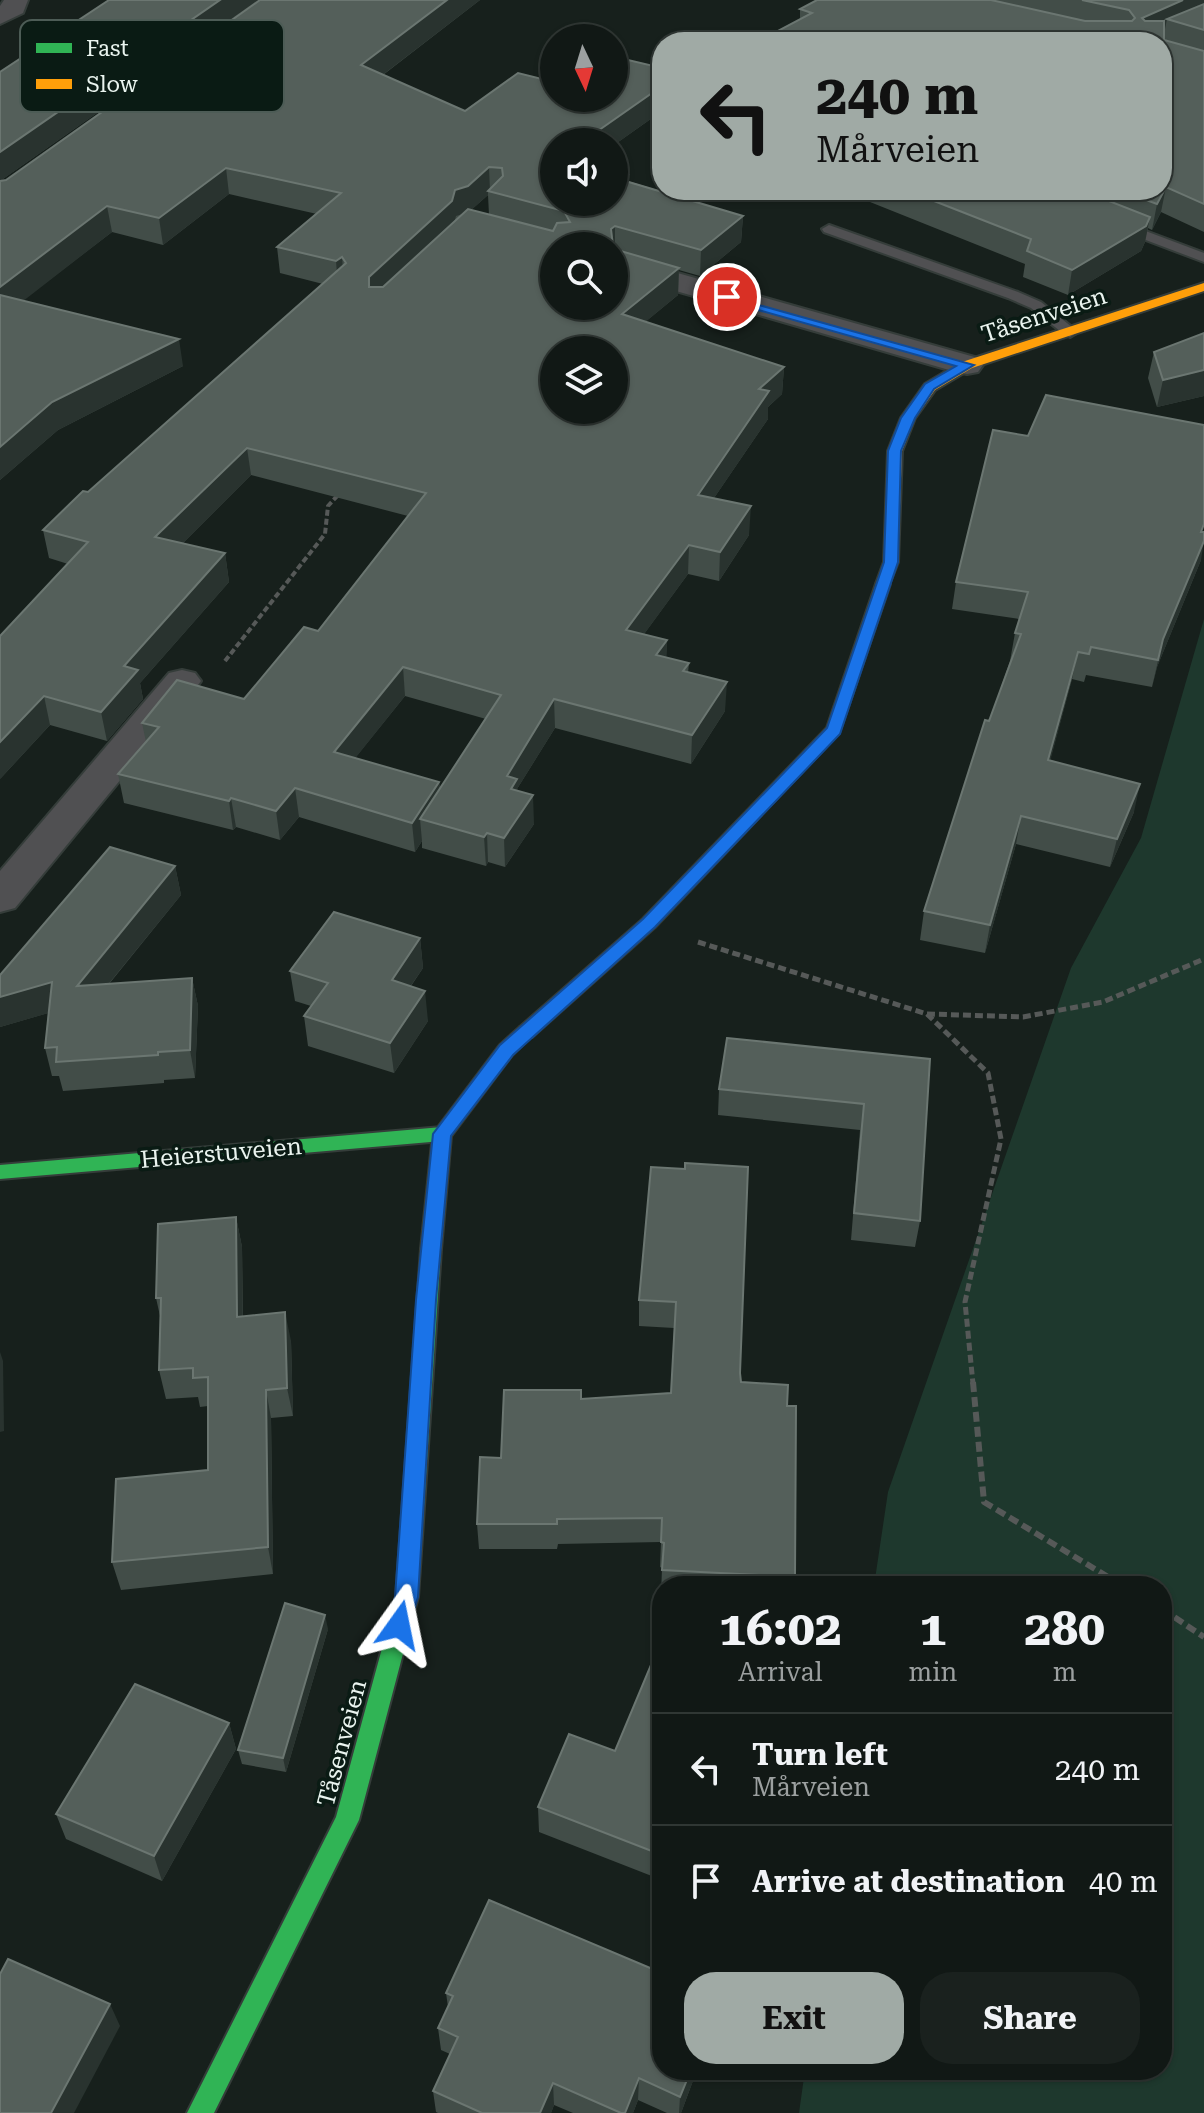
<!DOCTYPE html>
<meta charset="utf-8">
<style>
body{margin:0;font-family:"Roboto Serif",serif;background:#1a211e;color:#f1f3f6;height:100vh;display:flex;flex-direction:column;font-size:30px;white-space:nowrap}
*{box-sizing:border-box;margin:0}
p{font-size:26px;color:#9ca0a0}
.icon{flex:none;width:44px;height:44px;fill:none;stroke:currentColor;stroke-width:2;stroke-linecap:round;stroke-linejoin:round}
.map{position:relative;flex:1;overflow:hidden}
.panel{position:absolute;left:652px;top:1576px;width:520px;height:504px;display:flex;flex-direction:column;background:#111815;border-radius:32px;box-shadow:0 2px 6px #0004,0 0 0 2px #303734}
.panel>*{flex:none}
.top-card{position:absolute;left:652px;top:32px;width:520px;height:168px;border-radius:32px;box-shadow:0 2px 6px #0004,0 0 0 2px #303734;background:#a0aaa5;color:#111;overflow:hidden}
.needle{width:52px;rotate:176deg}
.controls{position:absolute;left:540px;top:24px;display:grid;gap:16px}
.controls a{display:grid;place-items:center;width:88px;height:88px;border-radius:50%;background:#111815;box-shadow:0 2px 6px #0004,0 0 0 2px #303734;font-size:40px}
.pin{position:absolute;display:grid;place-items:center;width:68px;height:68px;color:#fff;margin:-34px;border:4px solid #fff;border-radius:50%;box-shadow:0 2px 8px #0007}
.me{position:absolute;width:88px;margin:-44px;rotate:12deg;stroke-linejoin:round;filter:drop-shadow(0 0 6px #0008)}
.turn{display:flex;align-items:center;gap:28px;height:168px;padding:0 32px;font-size:36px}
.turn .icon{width:104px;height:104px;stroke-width:2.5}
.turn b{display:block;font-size:56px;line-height:68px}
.eta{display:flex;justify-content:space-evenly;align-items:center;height:136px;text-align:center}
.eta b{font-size:48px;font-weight:700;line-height:56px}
.primary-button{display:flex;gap:16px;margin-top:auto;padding:16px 32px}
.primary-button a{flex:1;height:92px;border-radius:32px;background:#a0aaa5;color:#111;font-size:32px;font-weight:700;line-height:92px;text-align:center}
.primary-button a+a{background:#1a211e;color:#f1f3f6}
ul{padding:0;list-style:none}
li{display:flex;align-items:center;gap:24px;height:112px;padding:0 32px;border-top:2px solid #303734}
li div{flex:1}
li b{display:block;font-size:30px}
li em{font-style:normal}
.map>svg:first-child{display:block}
.green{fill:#1e382d}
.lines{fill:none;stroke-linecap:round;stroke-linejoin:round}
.lane-casing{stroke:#353d3a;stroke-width:4}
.street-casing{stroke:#353d3a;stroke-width:4}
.fast-casing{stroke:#353d3a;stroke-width:4}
.slow-casing{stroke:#353d3a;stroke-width:4}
.path-far2{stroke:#565958;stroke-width:4;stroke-dasharray:6 3;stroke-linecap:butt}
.path-far1{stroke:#565958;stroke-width:5;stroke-dasharray:8 4;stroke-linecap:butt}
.path{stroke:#565958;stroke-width:6;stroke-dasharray:10 5;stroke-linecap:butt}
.lane{fill:#505052;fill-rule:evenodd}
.street{fill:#505052;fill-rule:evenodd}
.fast{fill:#30b455;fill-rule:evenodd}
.slow{fill:#ff9f0a;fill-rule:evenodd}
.wall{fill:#424d48;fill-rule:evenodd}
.shaded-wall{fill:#29332f}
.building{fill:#545f5a;stroke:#6b7671;stroke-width:2;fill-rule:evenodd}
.route{fill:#1a73e8;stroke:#114b97;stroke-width:2}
.labels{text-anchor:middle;stroke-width:7;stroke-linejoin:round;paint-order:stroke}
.street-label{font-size:24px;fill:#eaf4ef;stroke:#0a1b14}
.key{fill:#0a1b14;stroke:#4d5c56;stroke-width:2}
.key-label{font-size:22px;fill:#eaf4ef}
</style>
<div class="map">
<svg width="1204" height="2113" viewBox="0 0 1204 2113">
<rect width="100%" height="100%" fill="#17201c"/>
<polygon class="green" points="1204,619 1204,2113 799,2113 805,2070 1162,2070 1162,1586 874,1586 888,1492 1071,968 1141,838"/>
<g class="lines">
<defs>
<g id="lane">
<polygon points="1119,221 1204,253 1204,262 1114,228 1114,222"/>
<polygon points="829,225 1018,292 1041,302 1078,332 1070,337 1065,335 1031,308 1008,298 824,232 822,229"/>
</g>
<g id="street">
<polygon points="4,0 28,0 23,13 0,24 0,6"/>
<polygon points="614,255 978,358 983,365 978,372 967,374 956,372 614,273"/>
<polygon points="182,670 195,673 201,681 195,689 15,908 0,912 0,871 169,673"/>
</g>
<g id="fast">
<polygon points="883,580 890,584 839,733 655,927 532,1037 520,1037 517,1032 520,1027 643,919 827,728 876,584"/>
<polygon points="442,1127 449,1129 451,1134 449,1139 442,1141 0,1179 0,1165"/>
<polygon points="431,1241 438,1244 441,1249 418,1597 359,1820 214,2113 187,2113 336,1817 396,1597 421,1249 424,1244"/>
</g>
<g id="slow">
<polygon points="1204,283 1204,291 972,368 935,390 915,418 902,451 898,562 888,587 878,587 876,584 884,562 888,451 901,418 925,384 962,362"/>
<polygon points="526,1026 535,1032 512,1055 451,1136 441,1249 438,1254 431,1257 424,1254 421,1249 433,1134 500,1045 520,1027"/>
</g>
</defs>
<use href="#lane" class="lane-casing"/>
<use href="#street" class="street-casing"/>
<use href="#fast" class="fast-casing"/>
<use href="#slow" class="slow-casing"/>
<polyline class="path-far2" points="225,661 325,534 328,506 339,494"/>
<g class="path-far1">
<polyline points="698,942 927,1014 1023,1017 1103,1002 1204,959"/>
<polyline points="927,1014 988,1073 1001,1139 965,1302 973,1384"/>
</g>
<g class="path">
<polyline points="973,1382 984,1502 1123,1586"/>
<polyline points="1162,1609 1204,1637"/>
</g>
<use href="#lane" class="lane"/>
<use href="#street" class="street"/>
<use href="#fast" class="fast"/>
<use href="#slow" class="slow"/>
</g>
<g class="wall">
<path d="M107,0H258L0,181L6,180L260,0H480L383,75L465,111L554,98L662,68V111L614,145V142H554L628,181L743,216L741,242L700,276L679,270L678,295L645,322L784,367L782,394L768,407V419L714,498L749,535L719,581L688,574L644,634L667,640L666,658L689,663L688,673L725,711L691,764L555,728L517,789L534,824L505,867L488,862L486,866L422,848V841L415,852L299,817L280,840L236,827L233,830L124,803L118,774L146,742L142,723L244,699L318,631L408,516L251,475L182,544L225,553L229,582L140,683L143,699L107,741L50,725L0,779L68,564L49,558L43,530L88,492L323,284L280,273L277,247L317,214L229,194L163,245L112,232L23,300L183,366L58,430L0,480V72L107,1ZM488,195L489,215L471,210ZM405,696L486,719L440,789L439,782L355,758Z"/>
<polygon points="817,0 1204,0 1204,232 1161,212 1152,230 1148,228 1145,242 1141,251 1068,295 1023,277 1025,264 840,190 1162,190 800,19 800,9"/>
<polygon points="1204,333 1204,396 1157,407 1148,378 1154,352"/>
<polygon points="1201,560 1157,667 1152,687 1086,675 1084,682 1072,679 1050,760 1134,812 1110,867 1016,844 985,953 920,940 924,911 1010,661 1015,633 1019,619 952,609 956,582"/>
<polygon points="175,866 181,895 109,984 192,978 198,1006 195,1078 164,1080 164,1083 63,1091 59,1076 52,1076 45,1048 48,1013 0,1027 0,975"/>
<polygon points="420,938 423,968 411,986 428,1021 394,1073 308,1046 304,1016 311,1006 295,1001 290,971"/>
<polygon points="930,1059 920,1221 915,1247 851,1240 860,1130 718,1115 719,1089"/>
<polygon points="651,1167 740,1373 741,1382 787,1406 795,1577 794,1586 662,1586 661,1595 662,1568 660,1567 661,1542 558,1544 557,1549 479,1549 477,1524 501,1458 581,1399 671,1393 674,1328 639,1326 639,1300"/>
<polygon points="236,1217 242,1247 243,1317 291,1341 293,1416 271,1418 273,1574 121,1590 112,1562 208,1470 208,1406 200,1407 198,1397 166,1399 159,1370 160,1316 156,1298"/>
<polygon points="328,1629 286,1772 242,1764 238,1750"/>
<polygon points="662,1650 662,1880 539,1832 538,1807 615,1751"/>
<polygon points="229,1723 236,1749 162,1881 66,1839 56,1814"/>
<polygon points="446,1993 697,2070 681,2113 667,2113 638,2100 633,2113 573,2113 554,2105 551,2113 438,2113 436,2112 433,2091 450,2054 441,2050 438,2028 448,2007"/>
</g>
<g class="shaded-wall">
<polygon points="220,0 258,0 0,181 0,152"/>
<polygon points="447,0 480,0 363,90 361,65"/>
<polygon points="1183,0 1204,0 1204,12 1167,19 1165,29 1138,41 1142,18"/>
<polygon points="662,86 662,111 614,145 614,142 582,142"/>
<polygon points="489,167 490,192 488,191 488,195 469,212 456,216 453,227 371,304 369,277 455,190"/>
<polygon points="226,168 229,194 163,245 159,218"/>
<polygon points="1166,187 1161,212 1152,230 1157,204"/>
<polygon points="107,206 112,232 0,319 0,287"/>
<polygon points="743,216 741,242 700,276 701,250"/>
<polygon points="1150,217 1145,242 1141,251 1068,295 1072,270"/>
<polygon points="615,226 615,252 614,253 614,246 611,246 611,229"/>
<polygon points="342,257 344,284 338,287 336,261"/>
<polygon points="679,268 678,295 621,342 622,314"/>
<polygon points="179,339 183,366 58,430 0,480 0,447 52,402"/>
<polygon points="784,367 782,394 768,407 768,419 697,523 698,495 759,389"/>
<polygon points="1204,370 1204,396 1157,407 1163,380"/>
<polygon points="247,448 251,475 160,566 155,537"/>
<polygon points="751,506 749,535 719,581 720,552"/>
<polygon points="1204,541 1201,560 1157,667 1152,687 1163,639"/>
<polygon points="689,545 688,574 626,659 626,630"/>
<polygon points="225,553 229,582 140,683 143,699 107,741 101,712 124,666"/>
<polygon points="667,640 666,668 656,655"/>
<polygon points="1078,652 1072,679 1043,788 1048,760"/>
<polygon points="403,667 405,696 337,781 334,752"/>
<polygon points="727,682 725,711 691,764 692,735"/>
<polygon points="44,696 50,725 0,779 0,742"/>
<polygon points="554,699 555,728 517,789 518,808 507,776"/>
<polygon points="439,782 441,811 420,819 422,841 415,852 412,823"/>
<polygon points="1140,784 1134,812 1110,867 1117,839"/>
<polygon points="295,788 299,817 280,840 276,811"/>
<polygon points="533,795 534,824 505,867 504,838"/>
<polygon points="231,798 236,827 233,830 229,801"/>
<polygon points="1021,816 1016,844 985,953 990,925"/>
<polygon points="487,833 488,862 486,866 484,837"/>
<polygon points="175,866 181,895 84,1014 77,986"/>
<polygon points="420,938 423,968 394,1010 392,980"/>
<polygon points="192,978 198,1006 195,1078 190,1050"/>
<polygon points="52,982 59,1010 0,1027 0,997"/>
<polygon points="425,991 428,1021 394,1073 390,1043"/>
<polygon points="236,1217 242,1247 243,1346 237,1317"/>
<polygon points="285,1312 291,1341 293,1416 287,1388"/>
<polygon points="0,1352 3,1361 4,1431 0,1432"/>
<polygon points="266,1390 271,1418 273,1574 268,1547"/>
<polygon points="325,1615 328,1629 286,1772 283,1758"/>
<polygon points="229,1723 236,1749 162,1881 154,1856"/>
<polygon points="110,2004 120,2026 74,2113 51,2113"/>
<polygon points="691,2070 697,2070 681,2113 679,2113 680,2097"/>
<polygon points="639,2078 638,2100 633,2113 625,2113"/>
<polygon points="553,2083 554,2105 551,2113 540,2113"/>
</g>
<g class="building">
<polygon points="109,0 220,0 0,152 0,72"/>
<path d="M260,0H447L361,65L465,111L518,73L554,82V98H614V66L624,59L662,68V86L582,142H554V202H614V171L628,175L622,180L743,216L701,250L615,226L611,229L613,246H554V306H614V249L679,268L622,314L784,367L759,389L769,391L698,495L751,506L720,552L689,545L626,630L667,640L656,655L689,663L683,671L727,682L692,735L554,699L507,776L517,779L511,789L533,795L504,838L487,833L484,837L420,819L501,695L403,667L334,752L439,782L412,823L295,788L276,811L231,798L229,801L118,774L159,727L142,723L177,680L244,699L304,627L318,631L426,493L247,448L155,537L225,553L124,666L138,670L101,712L44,696L0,742V636L88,542L43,530L83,491L88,492L346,263L342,257L336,261L277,247L341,193L226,168L159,218L107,206L0,287V181L6,180ZM489,167L502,168L503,176L488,191L564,211L570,222L557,223L553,231L468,209L383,287H369V277L452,201L455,190L468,186ZM554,350H614V410H554Z"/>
<polygon points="817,0 991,0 1085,21 1132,21 1135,18 1129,10 1082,0 1183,0 1142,18 1145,21 1164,21 1164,40 1204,51 1204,204 1166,187 1157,204 1119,190 1162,190 1162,42 757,42 812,13 800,9"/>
<polygon points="1204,4 1204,30 1167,19"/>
<polygon points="906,190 1081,190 1150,217 1146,226 1072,270 1027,251 1031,239"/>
<polygon points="0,295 179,339 52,402 0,447"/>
<polygon points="1204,333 1204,370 1163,380 1154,352"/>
<polygon points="1046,395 1204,425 1204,524 1201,532 1204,532 1204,541 1163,639 1158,660 1091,647 1089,654 1078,652 1048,760 1140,784 1117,839 1021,816 990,925 924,911 985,720 989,721 1021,634 1015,633 1028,592 956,582 993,430 1028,436"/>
<polygon points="110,847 175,866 77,986 192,978 190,1050 158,1052 158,1055 56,1062 57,1047 45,1048 52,982 0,997 0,975"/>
<polygon points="334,912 420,938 392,980 425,991 390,1043 304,1016 328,983 290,971"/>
<polygon points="727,1038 930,1059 920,1221 854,1213 864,1104 719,1089"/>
<polygon points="685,1163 748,1167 740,1373 741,1382 788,1385 787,1406 796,1406 795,1577 662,1570 664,1543 661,1542 662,1518 557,1519 557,1524 477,1524 480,1457 501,1458 504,1390 581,1390 581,1399 671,1393 676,1302 639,1300 651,1167 685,1169"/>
<polygon points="236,1217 237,1317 285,1312 287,1388 266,1390 268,1547 112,1562 116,1479 208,1470 208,1377 193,1378 193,1368 159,1370 161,1298 156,1298 158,1224"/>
<polygon points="285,1603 325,1615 283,1758 238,1750"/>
<polygon points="658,1648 662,1650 662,1855 538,1807 569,1734 615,1751"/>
<polygon points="135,1684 229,1723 154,1856 56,1814"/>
<polygon points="489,1900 662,1973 662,2070 691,2070 680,2097 639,2078 625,2113 621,2113 553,2083 540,2113 482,2113 433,2091 458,2037 438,2028 453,1996 446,1993"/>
<polygon points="8,1959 110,2004 51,2113 0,2113 0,1974"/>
</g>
<polygon class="route" points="723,295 974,365 934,389 915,418 901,451 898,562 840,734 655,927 513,1055 451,1136 436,1300 418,1597 407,1632 399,1635 391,1632 388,1625 395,1597 416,1300 433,1134 500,1045 643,919 827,728 884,562 888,451 901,418 925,384 956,366 723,300"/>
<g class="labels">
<g class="street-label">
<text transform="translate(1044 315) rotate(-18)" y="8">Tåsenveien</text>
<text transform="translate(221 1153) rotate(-5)" y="8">Heierstuveien</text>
<text transform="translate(342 1743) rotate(-75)" y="8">Tåsenveien</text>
</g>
</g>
<rect x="20" y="20" width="264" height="92" rx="12" class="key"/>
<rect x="36" y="43" width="36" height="10" fill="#30b455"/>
<rect x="36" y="79" width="36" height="10" fill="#ff9f0a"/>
<g class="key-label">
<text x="86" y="56">Fast</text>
<text x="86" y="92">Slow</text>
</g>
</svg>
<div class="controls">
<a><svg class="needle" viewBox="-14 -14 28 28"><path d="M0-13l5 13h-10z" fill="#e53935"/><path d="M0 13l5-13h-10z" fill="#9ca0a0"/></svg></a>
<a><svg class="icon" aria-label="sound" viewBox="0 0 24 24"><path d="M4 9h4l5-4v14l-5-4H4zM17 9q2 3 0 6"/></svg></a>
<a><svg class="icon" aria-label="search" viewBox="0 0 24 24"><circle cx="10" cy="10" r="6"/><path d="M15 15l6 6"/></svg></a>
<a><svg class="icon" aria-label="layers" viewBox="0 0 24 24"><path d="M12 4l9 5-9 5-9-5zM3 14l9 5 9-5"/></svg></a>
</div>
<div class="pin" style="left:727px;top:297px;background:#d93025"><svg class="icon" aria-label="arrive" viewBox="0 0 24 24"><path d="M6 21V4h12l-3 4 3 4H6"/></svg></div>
<svg class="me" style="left:399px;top:1625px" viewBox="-20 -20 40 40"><path d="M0-17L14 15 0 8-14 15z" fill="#1a73e8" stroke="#fff" stroke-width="4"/></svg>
<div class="top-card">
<div class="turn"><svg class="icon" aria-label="left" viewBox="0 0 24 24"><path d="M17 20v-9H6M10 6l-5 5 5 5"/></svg><div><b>240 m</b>Mårveien</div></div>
</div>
<section class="panel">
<div class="eta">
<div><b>16:02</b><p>Arrival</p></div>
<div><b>1</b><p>min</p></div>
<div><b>280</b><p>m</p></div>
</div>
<ul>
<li><svg class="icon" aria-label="left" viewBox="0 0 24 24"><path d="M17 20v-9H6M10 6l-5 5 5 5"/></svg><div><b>Turn left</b><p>Mårveien</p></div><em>240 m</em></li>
<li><svg class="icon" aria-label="arrive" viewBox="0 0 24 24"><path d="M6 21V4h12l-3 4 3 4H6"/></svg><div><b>Arrive at destination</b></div><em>40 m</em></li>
</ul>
<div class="primary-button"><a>Exit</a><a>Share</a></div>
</section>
</div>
